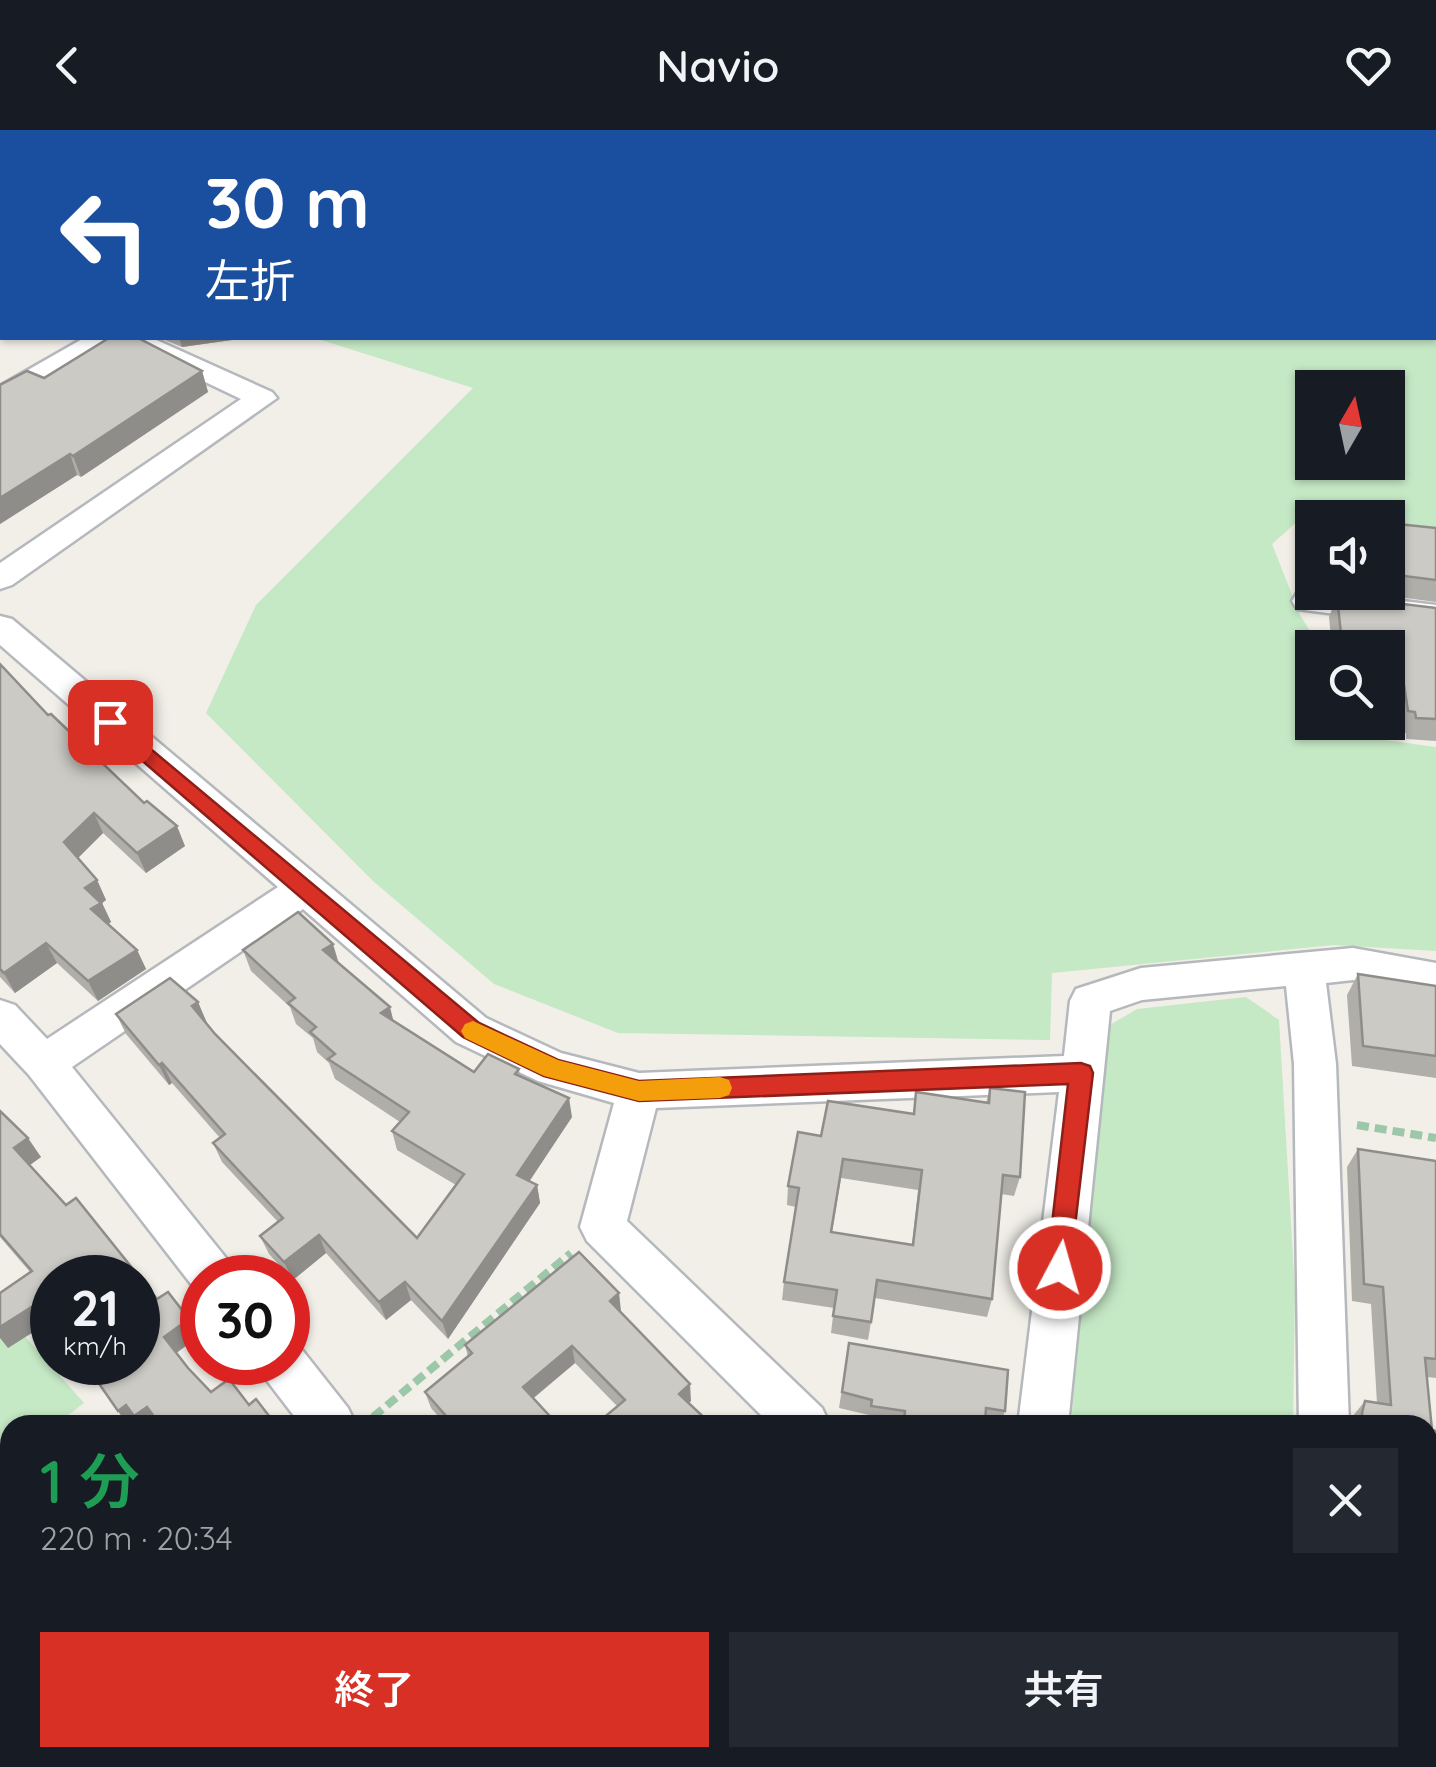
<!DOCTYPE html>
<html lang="ja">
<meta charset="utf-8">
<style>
body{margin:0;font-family:Quicksand,"Noto Sans JP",sans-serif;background:#242831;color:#f1f3f6;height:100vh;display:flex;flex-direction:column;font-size:38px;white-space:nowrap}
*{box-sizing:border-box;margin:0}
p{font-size:32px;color:#9ea1a6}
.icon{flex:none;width:55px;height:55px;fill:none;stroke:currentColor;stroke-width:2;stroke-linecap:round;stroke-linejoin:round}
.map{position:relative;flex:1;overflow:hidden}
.side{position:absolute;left:0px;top:1285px;width:1438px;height:352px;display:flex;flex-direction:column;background:#171b24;border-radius:30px 30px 0 0;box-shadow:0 2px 8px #0004}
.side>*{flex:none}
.banner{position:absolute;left:0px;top:0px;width:1438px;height:210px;box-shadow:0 2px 8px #0004;background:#1a4fa0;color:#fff;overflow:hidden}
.needle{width:65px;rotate:9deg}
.buttons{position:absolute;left:1295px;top:240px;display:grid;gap:20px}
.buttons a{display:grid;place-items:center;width:110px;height:110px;border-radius:0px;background:#171b24;box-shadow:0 2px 8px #0004;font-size:50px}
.speed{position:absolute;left:30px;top:1125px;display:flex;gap:20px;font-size:50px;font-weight:700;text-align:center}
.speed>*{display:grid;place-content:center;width:130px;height:130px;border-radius:50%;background:#171b24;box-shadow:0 2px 8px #0004;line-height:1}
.speed small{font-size:25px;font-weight:400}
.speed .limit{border:15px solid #d22;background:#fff;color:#111}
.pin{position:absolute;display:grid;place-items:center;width:85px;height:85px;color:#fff;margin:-42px;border-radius:20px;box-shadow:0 5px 15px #0006}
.me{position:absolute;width:110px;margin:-55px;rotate:6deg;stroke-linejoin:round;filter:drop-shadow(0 0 8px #0008)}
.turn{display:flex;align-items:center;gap:35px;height:210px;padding:0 40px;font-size:45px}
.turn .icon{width:130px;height:130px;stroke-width:2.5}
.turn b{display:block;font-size:70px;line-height:85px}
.round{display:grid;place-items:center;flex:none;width:105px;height:105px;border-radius:0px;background:#242831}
.overview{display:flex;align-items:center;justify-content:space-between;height:170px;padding:0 40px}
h1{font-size:60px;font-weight:600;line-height:75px;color:#1e9e55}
.action{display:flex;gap:20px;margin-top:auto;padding:20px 40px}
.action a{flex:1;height:115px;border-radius:0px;background:#d93025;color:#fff;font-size:40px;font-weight:600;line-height:115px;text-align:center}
.action a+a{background:#242831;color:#f1f3f6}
header{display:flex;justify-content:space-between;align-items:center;height:130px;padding:0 40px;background:#171b24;font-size:45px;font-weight:600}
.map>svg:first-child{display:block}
.green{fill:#c5e8c5;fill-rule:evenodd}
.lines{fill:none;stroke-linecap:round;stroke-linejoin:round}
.minor-casing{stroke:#b5b8bc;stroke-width:5}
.primary-casing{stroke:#f2c960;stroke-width:5}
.path{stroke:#9cc7a9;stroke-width:8;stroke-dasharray:12 6;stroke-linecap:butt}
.minor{fill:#fff;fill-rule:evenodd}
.primary{fill:#fff2af;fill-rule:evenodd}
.wall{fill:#afaea9;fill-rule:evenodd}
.shaded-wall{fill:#8f8d8a}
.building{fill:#cccac5;stroke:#8f8d8a;stroke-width:2.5;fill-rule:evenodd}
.route{fill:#d93025;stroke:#8d1f18;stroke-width:2.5}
.slow{fill:#f59e0b}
</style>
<header><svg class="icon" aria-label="back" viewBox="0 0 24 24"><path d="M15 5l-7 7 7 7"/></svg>Navio<svg class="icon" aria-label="heart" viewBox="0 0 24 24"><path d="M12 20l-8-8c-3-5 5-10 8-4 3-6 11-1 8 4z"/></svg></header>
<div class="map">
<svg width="1436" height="1637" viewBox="0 0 1436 1637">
<rect width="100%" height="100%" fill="#f1efe8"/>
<g class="green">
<polygon points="0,0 1429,0 2,2 0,181"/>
<path d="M1436,20V403L1388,399V388H1312V392L1299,390L1272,414L1300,485L1320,517L1312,518V592L1366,593L1377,609L1436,617V821L1334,815L1052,843L1050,910L618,903L494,854L373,751L206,583L256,475L473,258L315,208H1435ZM1312,258H1388V332H1312Z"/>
<polygon points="1246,867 1279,890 1295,1160 1293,1295 1071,1295 1108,896 1137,879"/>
<polygon points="0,1178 84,1273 55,1295 10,1295 10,1329 0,1337"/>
<polygon points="10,1344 10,1466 0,1449 0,1352"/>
<polygon points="1055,1628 1135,1628 1181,1637 1054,1637"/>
<polygon points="1153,1628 1290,1628 1290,1637 1209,1637"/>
</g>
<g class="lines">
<defs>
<g id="minor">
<polygon points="84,208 152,208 272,262 277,268 12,455 0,459 0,433 241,269 117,210 0,277 0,256"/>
<polygon points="1309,460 1436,475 1436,497 1297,479 1292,471 1297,463"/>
<polygon points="0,486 12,489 486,888 561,923 639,943 1064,926 1070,871 1076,859 1141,838 1353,818 1436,833 1436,865 1353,850 1326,853 1336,934 1349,1295 1299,1295 1294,934 1286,856 1142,870 1110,881 1068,1295 1018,1295 1059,962 656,978 627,1091 822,1278 830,1295 771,1295 587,1111 580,1097 614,973 538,951 456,912 303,779 72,937 230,1133 237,1148 202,1148 202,1165 198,1163 29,945 0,914 0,870 15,875 47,909 278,757 0,515"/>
<polygon points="288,1211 299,1216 348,1278 356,1295 301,1295 265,1248 258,1232 288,1232"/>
<polygon points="1428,1610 1436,1614 1436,1637 1357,1637 1353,1628 1428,1628"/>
<polygon points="581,1628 641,1628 645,1637 585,1637"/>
<polygon points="986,1628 1042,1628 1041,1637 985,1637"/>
</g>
<g id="primary">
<polygon points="0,1503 10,1507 10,1592 0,1588"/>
<polygon points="18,1628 95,1628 99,1637 21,1637"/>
</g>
</defs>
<use href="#minor" class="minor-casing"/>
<use href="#primary" class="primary-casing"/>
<g class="path">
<polyline points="1357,995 1436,1008"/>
<polyline points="373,1287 571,1123"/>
</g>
<use href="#minor" class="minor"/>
<use href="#primary" class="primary"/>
</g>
<g class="wall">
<polygon points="160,208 246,208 182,217"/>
<polygon points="202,241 208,262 81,347 77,345 0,394 0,255 44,248"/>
<polygon points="1388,393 1436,398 1436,472 1360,462 1388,462"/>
<polygon points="1312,397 1312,449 1311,449 1309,406"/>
<polygon points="1337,466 1436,478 1436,611 1406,609 1406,603 1398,602 1388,531 1388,518 1332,518 1329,487"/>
<polygon points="0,534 48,585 185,716 146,743 103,703 78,728 97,750 106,770 102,773 111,792 108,794 137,820 146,839 98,871 57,833 15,863 0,847"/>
<polygon points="243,820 339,834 393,891 474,942 519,939 520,947 572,987 529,1051 537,1055 540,1073 448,1209 411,1170 386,1190 326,1123 293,1150 269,1124 260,1106 278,1092 222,1032 213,1013 220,1008 172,953 169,955 126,904 116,884 198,872 206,893 215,904 417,1108 456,1055 397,1020 392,1001 400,992 335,949 329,933 317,922 313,908 296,894 290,877 251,841"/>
<polygon points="1358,844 1436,856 1436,948 1352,936 1347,865"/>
<path d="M990,958L1020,1047L1014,1066L1001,1064L992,1169L987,1187L875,1168L868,1210L831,1203L834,1178L782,1170L784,1152L796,1077L787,1075L788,1056L821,1006L913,984L916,962L986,973ZM841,1048L918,1060L912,1115L832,1102Z"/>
<polygon points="0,981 41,1027 30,1035 66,1075 157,1169 189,1189 199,1206 176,1223 188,1238 211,1262 249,1275 276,1295 158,1293 155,1295 140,1295 137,1291 132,1295 128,1295 118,1281 138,1232 52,1148 52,1190 8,1218 30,1142 0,1107"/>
<polygon points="1358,1019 1436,1031 1436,1248 1427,1247 1432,1300 1436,1301 1436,1382 1428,1381 1428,1295 1350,1295 1352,1287 1365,1271 1377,1273 1371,1174 1352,1171 1347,1037"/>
<polygon points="619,1163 620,1182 691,1271 689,1273 617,1276 575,1233 534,1268 558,1295 446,1295 431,1278 425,1262 468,1227 465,1215"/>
<polygon points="849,1213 1005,1281 1000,1295 888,1295 868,1292 869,1285 839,1278"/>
<polygon points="1428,1438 1436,1439 1436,1582 1428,1581"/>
<polygon points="669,1628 939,1628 931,1637 677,1637"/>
</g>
<g class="shaded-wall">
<polygon points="179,208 246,208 182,217"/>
<polygon points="202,241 208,262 81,347 73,326"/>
<polygon points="70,324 77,345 0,394 0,368"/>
<polygon points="94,683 103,703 73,733 64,712"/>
<polygon points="177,696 185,716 146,743 137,723"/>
<polygon points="97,750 106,770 102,773 111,792 101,799 91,779 85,758"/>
<polygon points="46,813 57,833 15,863 4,843"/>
<polygon points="333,814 339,834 323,820"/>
<polygon points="137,820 146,839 98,871 88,851"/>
<polygon points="198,872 207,893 201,897 192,876"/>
<polygon points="390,877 395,897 381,883"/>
<polygon points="162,933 172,953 169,955 159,935"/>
<polygon points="569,968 572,987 521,1064 517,1045"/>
<polygon points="28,1008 41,1027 27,1037 14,1018"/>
<polygon points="537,1055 540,1073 448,1209 442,1191"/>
<polygon points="319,1105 326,1123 293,1150 284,1132"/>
<polygon points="405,1152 411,1170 386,1190 379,1172"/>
<polygon points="619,1163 621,1181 612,1189 610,1171"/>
<polygon points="52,1164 52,1190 8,1218 0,1208 0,1197"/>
<polygon points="189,1189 199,1206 175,1224 164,1207"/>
<polygon points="572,1216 575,1233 527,1273 523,1257"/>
<polygon points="690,1254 691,1271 680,1280 679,1264"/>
<polygon points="126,1275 147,1277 158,1293 155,1295 140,1295 137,1291 132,1295 128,1295 118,1281"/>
<polygon points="217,1628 229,1628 223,1633"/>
<polygon points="934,1628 939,1628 931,1637 926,1637"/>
</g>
<g class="building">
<polygon points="1334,0 1398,0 1398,2 1332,2"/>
<polygon points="109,208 138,208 202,241 73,326 70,324 0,368 0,255 27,241 44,248"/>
<polygon points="1388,393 1436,398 1436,450 1388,444"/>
<polygon points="1337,466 1436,478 1436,589 1416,588 1415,582 1408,581 1397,510 1341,504"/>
<polygon points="0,534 48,585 51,584 144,673 147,671 177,696 137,723 94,683 64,712 97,750 85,758 101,773 91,779 137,820 88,851 46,813 4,843 0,839"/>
<polygon points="298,782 333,814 323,820 390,877 381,883 474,942 488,924 519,939 515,944 569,968 517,1045 537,1055 442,1191 405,1152 379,1172 319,1105 284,1132 260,1106 283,1088 213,1013 225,1004 162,933 159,935 116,884 170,848 198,872 192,876 215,904 417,1108 464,1044 392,1001 409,982 328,929 335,924 310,902 316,897 288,873 295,868 243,820"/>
<polygon points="1358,844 1436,856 1436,926 1363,916"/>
<path d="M990,958L1025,962L1020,1047L1003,1045L992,1169L877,1150L871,1192L833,1186L837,1160L784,1152L799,1058L788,1056L798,1002L821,1006L828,971L914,984L916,962L989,973ZM843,1029L922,1040L913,1115L831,1102Z"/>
<polygon points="0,981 28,1008 14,1018 66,1075 76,1068 157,1169 168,1162 189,1189 164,1207 188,1238 211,1262 229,1249 249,1275 256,1269 276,1295 160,1295 147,1277 134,1286 126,1275 118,1281 84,1232 138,1232 138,1148 52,1148 52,1164 0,1197 0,1163 32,1141 0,1104"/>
<polygon points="1358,1019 1436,1031 1436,1229 1425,1228 1432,1300 1436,1301 1436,1365 1428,1364 1428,1295 1363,1295 1362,1283 1365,1271 1391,1275 1383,1157 1364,1154"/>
<polygon points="579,1122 619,1163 610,1171 690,1254 679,1264 712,1295 595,1295 625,1270 572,1216 523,1257 558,1295 454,1295 425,1262 472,1223 465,1215"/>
<polygon points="849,1213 1008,1240 1005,1281 986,1278 985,1295 929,1295 904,1291 905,1281 871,1276 872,1270 842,1262"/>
<polygon points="1428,1438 1436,1439 1436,1568 1428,1567"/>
<polygon points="275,1628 318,1628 325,1637 283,1637"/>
<polygon points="451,1628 539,1628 547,1637 458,1637"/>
<polygon points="678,1628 934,1628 926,1637 686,1637"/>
</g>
<polygon class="route" points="110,585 479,893 558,930 639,951 1081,933 1090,936 1093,943 1069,1147 1060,1150 1050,1147 1047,1138 1068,954 639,971 544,946 463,907 103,597 100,592"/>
<polygon class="slow" points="473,891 558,930 639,951 720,947 729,950 732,958 729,965 720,968 639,971 544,946 465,908 461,901 465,894"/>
</svg>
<div class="buttons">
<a><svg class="needle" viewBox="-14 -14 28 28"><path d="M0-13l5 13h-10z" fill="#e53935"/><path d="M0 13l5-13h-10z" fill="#9ea1a6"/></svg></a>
<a><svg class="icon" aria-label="sound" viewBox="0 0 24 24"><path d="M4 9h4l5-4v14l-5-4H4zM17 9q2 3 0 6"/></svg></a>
<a><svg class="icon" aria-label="search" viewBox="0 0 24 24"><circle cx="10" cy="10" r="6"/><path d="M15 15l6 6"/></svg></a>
</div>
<div class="speed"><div>21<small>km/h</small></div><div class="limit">30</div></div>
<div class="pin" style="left:110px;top:592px;background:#d93025"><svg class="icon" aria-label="arrive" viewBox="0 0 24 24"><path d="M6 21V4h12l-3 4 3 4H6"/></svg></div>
<svg class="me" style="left:1060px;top:1138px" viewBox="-20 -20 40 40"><circle r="17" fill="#d93025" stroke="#fff" stroke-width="3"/><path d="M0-11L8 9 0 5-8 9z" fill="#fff"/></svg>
<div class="banner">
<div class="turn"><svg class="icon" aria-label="left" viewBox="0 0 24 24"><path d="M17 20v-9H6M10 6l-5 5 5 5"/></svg><div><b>30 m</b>左折</div></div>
</div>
<section class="side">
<div class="overview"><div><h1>1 分</h1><p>220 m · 20:34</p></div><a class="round"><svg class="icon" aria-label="close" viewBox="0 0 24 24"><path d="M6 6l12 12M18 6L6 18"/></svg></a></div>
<div class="action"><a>終了</a><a>共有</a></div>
</section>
</div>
